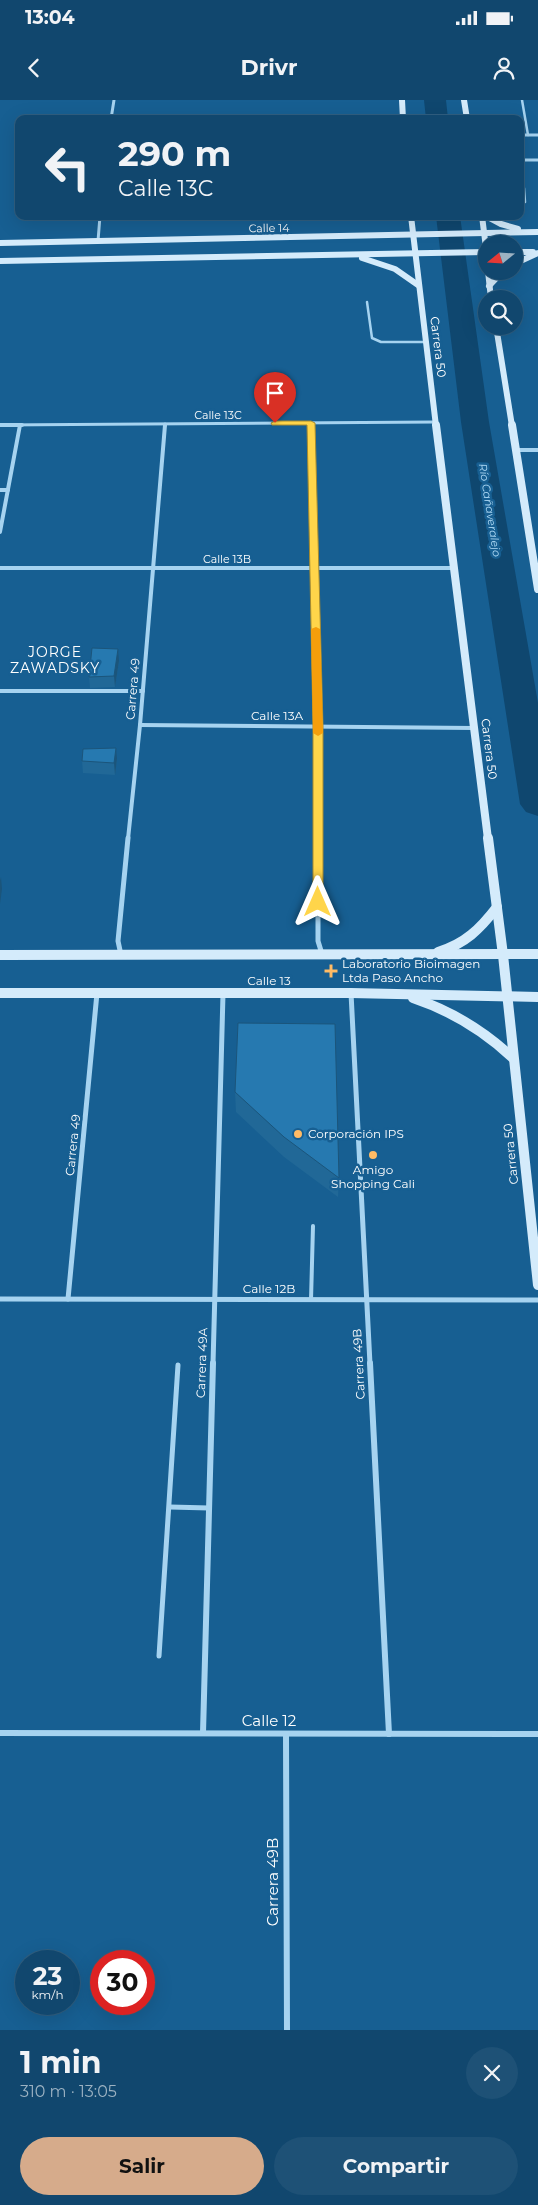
<!DOCTYPE html>
<html lang="es">
<meta charset="utf-8">
<style>
body{margin:0;font-family:Montserrat,sans-serif;background:#1e5176;color:#f1f3f6;height:100vh;display:flex;flex-direction:column;font-size:19px;white-space:nowrap}
*{box-sizing:border-box;margin:0}
p{font-size:16px;color:#9cb2c2}
.icon{flex:none;width:28px;height:28px;fill:none;stroke:currentColor;stroke-width:2;stroke-linecap:round;stroke-linejoin:round}
.map{position:relative;height:1930px;overflow:hidden}
.sheet{display:flex;flex-direction:column;background:#11476e;flex:1}
.sheet>*{flex:none}
.hud{position:absolute;left:15px;top:15px;width:509px;height:105px;border-radius:10px;box-shadow:0 5px 20px #0002,0 0 0 1px #305f81;background:#11476e;color:#f1f3f6;overflow:hidden}
.needle{width:32px;rotate:252deg}
.tools{position:absolute;left:478px;top:135px;display:grid;gap:10px}
.tools a{display:grid;place-items:center;width:45px;height:45px;border-radius:50%;background:#11476e;box-shadow:0 5px 20px #0002,0 0 0 1px #305f81;font-size:25px}
.speed{position:absolute;left:15px;top:1850px;display:flex;gap:10px;font-size:25px;font-weight:700;text-align:center}
.speed>*{display:grid;place-content:center;width:65px;height:65px;border-radius:50%;background:#11476e;box-shadow:0 5px 20px #0002,0 0 0 1px #305f81;line-height:1}
.speed small{font-size:12px;font-weight:400}
.speed .limit{border:8px solid #d22;background:#fff;color:#111}
.pin{position:absolute;display:grid;place-items:center;width:42px;height:42px;color:#fff;margin:-51px -21px;border-radius:50% 50% 50% 0;rotate:-45deg;box-shadow:0 0 5px #0007}
.pin .icon{rotate:45deg}
.me{position:absolute;width:55px;margin:-28px;rotate:0deg;stroke-linejoin:round;filter:drop-shadow(0 0 4px #0008)}
.turn{display:flex;align-items:center;gap:18px;height:105px;padding:0 20px;font-size:22px}
.turn .icon{width:65px;height:65px;stroke-width:2.5}
.turn b{display:block;font-size:35px;line-height:42px}
.round{display:grid;place-items:center;flex:none;width:52px;height:52px;border-radius:26px;background:#1e5176}
.headline{display:flex;align-items:center;justify-content:space-between;height:85px;padding:0 20px}
h1{font-size:30px;font-weight:700;line-height:38px}
.button{display:flex;gap:10px;margin-top:auto;padding:10px 20px}
.button a{flex:1;height:58px;border-radius:30px;background:#d6ab8b;color:#111;font-size:20px;font-weight:700;line-height:58px;text-align:center}
.button a+a{background:#1e5176;color:#f1f3f6}
.status{display:flex;justify-content:space-between;align-items:center;height:35px;padding:0 25px;background:#11476e;direction:ltr}
.status svg{height:14px;fill:currentColor}
header{display:flex;justify-content:space-between;align-items:center;height:65px;padding:0 20px;background:#11476e;font-size:22px;font-weight:700}
.map>svg:first-child{display:block}
.lines{fill:none;stroke-linecap:round;stroke-linejoin:round}
.river{fill:#0f476f;fill-rule:evenodd}
.lane-far2{stroke:#a6d3f0;stroke-width:2.5}
.lane-far1{stroke:#a6d3f0;stroke-width:4}
.lane{stroke:#a6d3f0;stroke-width:5}
.street-far3{stroke:#a6d3f0;stroke-width:3}
.street-far2{stroke:#a6d3f0;stroke-width:4}
.street-far1{stroke:#a6d3f0;stroke-width:5}
.street{stroke:#a6d3f0;stroke-width:6}
.secondary-far2{stroke:#d4ebfb;stroke-width:6}
.secondary-far1{stroke:#d4ebfb;stroke-width:8}
.secondary{stroke:#d4ebfb;stroke-width:10}
.wall{fill:#216897}
.shaded-wall{fill:#1b557b}
.building{fill:#2679b0;stroke:#1b557b}
.route{fill:#ffd54a;stroke:#a68a30}
.slow{fill:#f59e0b}
.poi-dot{fill:#ffbb65;stroke:#175f92;stroke-width:2}
.labels{text-anchor:middle;stroke-width:5;stroke-linejoin:round;paint-order:stroke}
.far-street-label{font-size:11px;fill:#fff;stroke:#175f92}
.far-water-label{font-size:11px;font-style:italic;fill:#b2dcf7;stroke:#175f92}
.street-label{font-size:12px;fill:#fff;stroke:#175f92}
.poi-label{font-size:12px;fill:#fff;stroke:#175f92;text-anchor:start}
.neighbourhood-label{font-size:14px;letter-spacing:1px;fill:#fff;stroke:#175f92}
.near-street-label{font-size:15px;fill:#fff;stroke:#175f92}
</style>
<div class="status"><b>13:04</b><svg viewBox="0 0 49 12"><path d="M0 12V9h3v3zM5 12V6h3v6zM10 12V3h3v9zM15 12V0h3v12zM26 1h20v11H26zM47 4h2v5h-2z"/></svg></div>
<header><svg class="icon" aria-label="back" viewBox="0 0 24 24"><path d="M15 5l-7 7 7 7"/></svg>Drivr<svg class="icon" aria-label="person" viewBox="0 0 24 24"><circle cx="12" cy="8" r="4"/><path d="M4 21q1-7 8-7t8 7"/></svg></header>
<div class="map">
<svg width="538" height="1930" viewBox="0 0 538 1930">
<rect width="100%" height="100%" fill="#175f92"/>
<g class="lines">
<g class="river">
<polygon points="424,0 446,0 448,19 426,19"/>
<polygon points="436,116 460,116 489,322 538,603 538,716 526,712 520,704 461,322"/>
</g>
<g class="lane-far2">
<polyline points="522,0 528,35"/>
<polyline points="520,87 524,88 525,102"/>
<polyline points="367,202 372,238 381,242 425,242"/>
</g>
<polyline class="lane-far1" points="311,1200 313,1126"/>
<g class="lane">
<polyline points="170,1407 209,1408"/>
<polyline points="159,1556 178,1265"/>
</g>
<g class="street-far3">
<polyline points="111,19 114,0"/>
<polyline points="520,35 538,35"/>
<polyline points="520,60 538,60"/>
<polyline points="98,141 100,116"/>
<polyline points="311,323 311,326"/>
<polyline points="0,325 435,322"/>
<polyline points="165,326 165,324"/>
</g>
<g class="street-far2">
<polyline points="0,325 22,325"/>
<polyline points="311,325 318,626 318,739"/>
<polyline points="516,350 538,350"/>
<polyline points="0,390 8,390"/>
<polyline points="0,432 20,325"/>
<polyline points="0,468 454,468"/>
<polyline points="0,591 143,591"/>
<polyline points="140,625 474,628"/>
<polyline points="128,739 140,625 165,325"/>
</g>
<g class="street-far1">
<polyline points="318,738 318,841 322,854"/>
<polyline points="121,855 118,841 128,738"/>
<polyline points="351,893 370,1264"/>
<polyline points="0,1199 538,1200"/>
<polyline points="68,1199 97,893"/>
<polyline points="213,1264 223,894"/>
</g>
<g class="street">
<polyline points="370,1263 389,1634"/>
<polyline points="0,1633 538,1634"/>
<polyline points="203,1633 213,1263"/>
<polyline points="286,1634 287,1930"/>
</g>
<g class="secondary-far2">
<polyline points="402,0 403,19"/>
<polyline points="464,0 467,19"/>
<polyline points="411,116 436,326"/>
<polyline points="482,116 486,148"/>
<polyline points="486,116 501,124 518,129"/>
<polyline points="0,143 538,132"/>
<polyline points="514,152 533,152"/>
<polyline points="362,158 395,169 418,185"/>
<polyline points="0,161 486,152"/>
<polyline points="514,164 538,153"/>
<polyline points="488,171 491,199"/>
<polyline points="489,186 503,171"/>
<polyline points="496,226 512,326"/>
</g>
<g class="secondary-far1">
<polyline points="436,325 488,739"/>
<polyline points="512,325 538,489"/>
</g>
<g class="secondary">
<polyline points="488,738 503,855 538,1185"/>
<path d="M438,852C465,844 480,829 497,807"/>
<polyline points="0,855 538,854"/>
<polyline points="0,893 351,893 538,897"/>
<path d="M413,898C452,911 483,930 513,958"/>
</g>
</g>
<g class="wall">
<polygon points="119,561 115,587 90,588 89,577"/>
<polygon points="117,659 115,675 83,673 82,661"/>
<polygon points="235,992 339,1078 338,1097 284,1057 236,1012"/>
</g>
<g class="shaded-wall">
<polygon points="118,549 119,561 115,587 114,576"/>
<polygon points="116,648 117,659 115,675 114,663"/>
<polygon points="1,777 2,789 0,804 0,781"/>
</g>
<g class="building">
<polygon points="92,548 118,549 114,576 89,577"/>
<polygon points="116,648 114,663 82,661 83,649"/>
<polygon points="238,923 335,924 339,1078 284,1037 235,992"/>
</g>
<polygon class="route" points="275,321 311,321 315,323 323,626 323,802 318,806 313,802 313,626 307,325 272,325 271,323"/>
<polygon class="slow" points="316,527 320,529 323,633 318,636 313,633 311,529"/>
<g class="poi-dot">
<path d="M328.5 863.5h5v5h5v5h-5v5h-5v-5h-5v-5h5z"/>
<circle cx="298" cy="1034" r="5"/>
<circle cx="373" cy="1055" r="5"/>
</g>
<g class="labels">
<g class="far-street-label">
<text transform="translate(269 128) rotate(-1)" y="4">Calle 14</text>
<text x="218" y="319">Calle 13C</text>
<text x="227" y="463">Calle 13B</text>
</g>
<g class="far-water-label">
<text transform="translate(490 410) rotate(81)" y="4">Río Cañaveralejo</text>
</g>
<g class="street-label">
<text transform="translate(438 247) rotate(83)" y="4">Carrera 50</text>
<text transform="translate(133 589) rotate(-85)" y="4">Carrera 49</text>
<text x="277" y="620">Calle 13A</text>
<text transform="translate(489 649) rotate(83)" y="4">Carrera 50</text>
<text x="269" y="885">Calle 13</text>
<text transform="translate(73 1045) rotate(-84)" y="4">Carrera 49</text>
<text transform="translate(511 1054) rotate(-96)" y="4">Carrera 50</text>
<text x="269" y="1193">Calle 12B</text>
<text transform="translate(202 1263) rotate(-88)" y="4">Carrera 49A</text>
<text transform="translate(359 1264) rotate(-93)" y="4">Carrera 49B</text>
</g>
<g class="poi-label">
<text x="342" y="868">Laboratorio Bioimagen<tspan x="342" dy="14">Ltda Paso Ancho</tspan></text>
<text x="308" y="1038">Corporación IPS</text>
<text x="373" y="1074" text-anchor="middle">Amigo<tspan x="373" dy="14">Shopping Cali</tspan></text>
</g>
<g class="neighbourhood-label">
<text x="55" y="557">JORGE<tspan x="55" dy="16">ZAWADSKY</tspan></text>
</g>
<g class="near-street-label">
<text x="269" y="1626">Calle 12</text>
<text transform="translate(273 1782) rotate(-90)" y="5">Carrera 49B</text>
</g>
</g>
</svg>
<div class="tools">
<a><svg class="needle" viewBox="-14 -14 28 28"><path d="M0-13l5 13h-10z" fill="#e53935"/><path d="M0 13l5-13h-10z" fill="#9cb2c2"/></svg></a>
<a><svg class="icon" aria-label="search" viewBox="0 0 24 24"><circle cx="10" cy="10" r="6"/><path d="M15 15l6 6"/></svg></a>
</div>
<div class="speed"><div>23<small>km/h</small></div><div class="limit">30</div></div>
<div class="pin" style="left:275px;top:323px;background:#d93025"><svg class="icon" aria-label="arrive" viewBox="0 0 24 24"><path d="M6 21V4h12l-3 4 3 4H6"/></svg></div>
<svg class="me" style="left:318px;top:802px" viewBox="-20 -20 40 40"><path d="M0-17L14 15 0 8-14 15z" fill="#ffd54a" stroke="#fff" stroke-width="4"/></svg>
<div class="hud">
<div class="turn"><svg class="icon" aria-label="left" viewBox="0 0 24 24"><path d="M17 20v-9H6M10 6l-5 5 5 5"/></svg><div><b>290 m</b>Calle 13C</div></div>
</div>
</div>
<section class="sheet">
<div class="headline"><div><h1>1 min</h1><p>310 m · 13:05</p></div><a class="round"><svg class="icon" aria-label="close" viewBox="0 0 24 24"><path d="M6 6l12 12M18 6L6 18"/></svg></a></div>
<div class="button"><a>Salir</a><a>Compartir</a></div>
</section>
